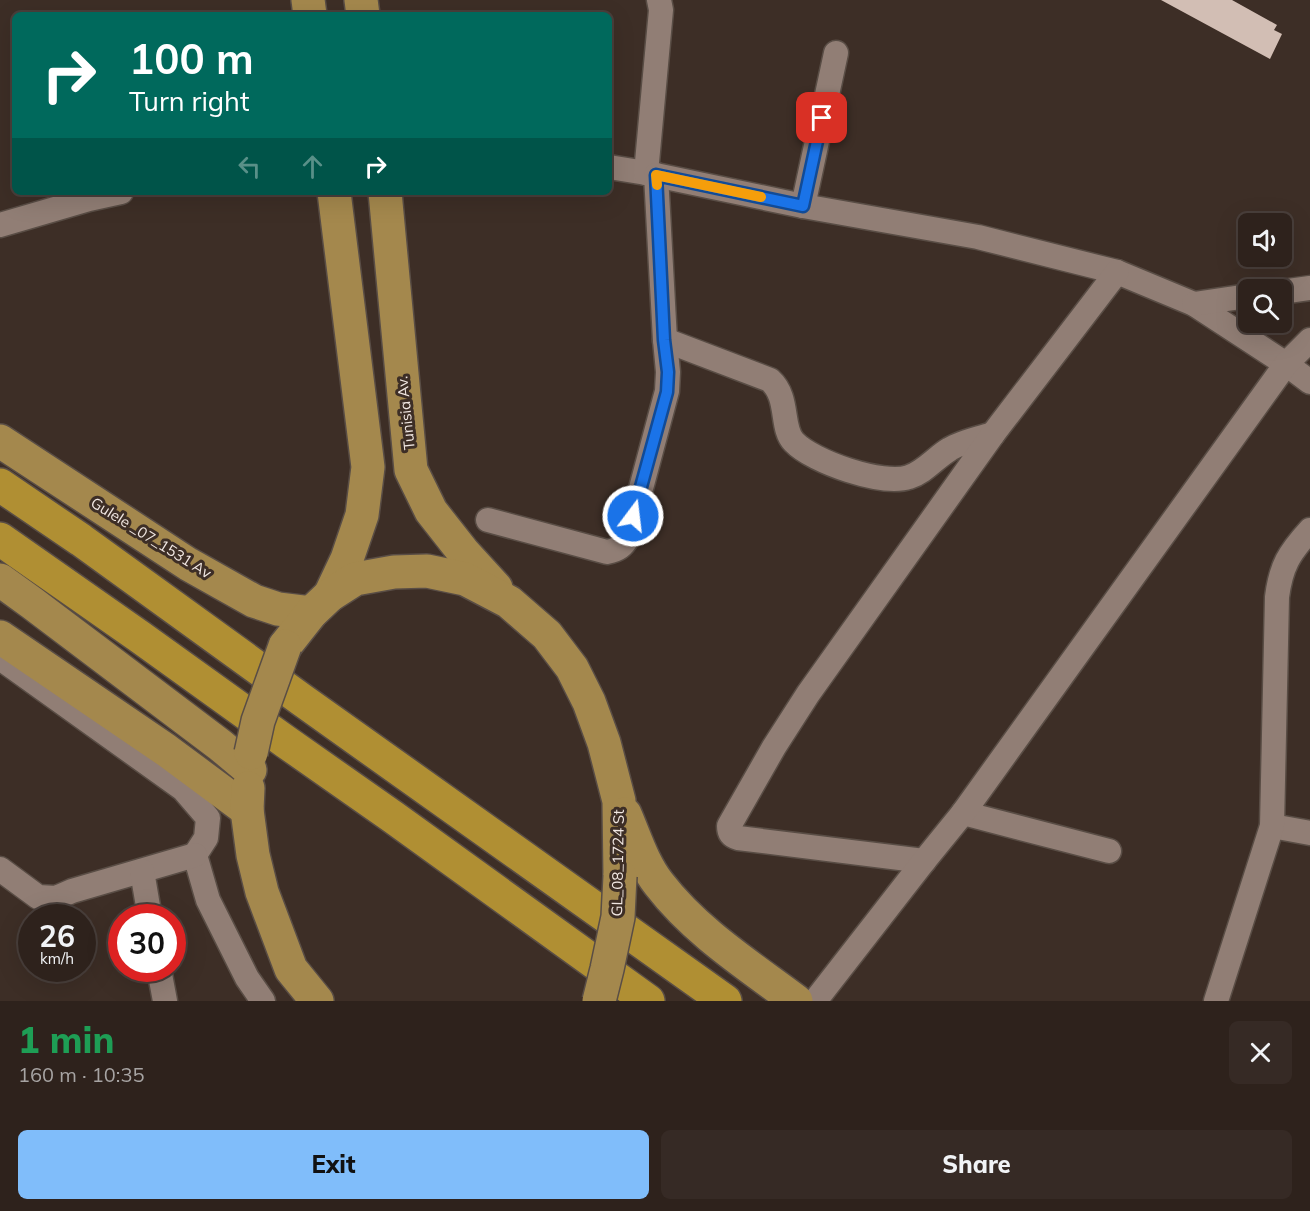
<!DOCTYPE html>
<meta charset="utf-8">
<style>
body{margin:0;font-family:Mulish,sans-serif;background:#362a25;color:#f1f3f6;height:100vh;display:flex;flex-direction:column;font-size:22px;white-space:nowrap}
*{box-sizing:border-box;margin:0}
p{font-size:20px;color:#a7a4a3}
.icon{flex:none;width:33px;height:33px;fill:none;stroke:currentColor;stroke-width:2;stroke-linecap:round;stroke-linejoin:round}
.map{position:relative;height:1001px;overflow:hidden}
.sheet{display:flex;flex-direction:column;background:#2e221c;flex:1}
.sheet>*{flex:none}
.banner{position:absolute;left:12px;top:12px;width:600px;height:183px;border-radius:9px;box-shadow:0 6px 24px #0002,0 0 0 2px #493f3b;background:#00695c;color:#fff;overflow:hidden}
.fabs{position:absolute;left:1238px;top:213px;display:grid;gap:12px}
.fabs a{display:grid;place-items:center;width:54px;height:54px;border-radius:9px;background:#2e221c;box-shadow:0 6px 24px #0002,0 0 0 2px #493f3b;font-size:30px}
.speed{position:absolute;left:18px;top:904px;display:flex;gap:12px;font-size:30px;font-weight:700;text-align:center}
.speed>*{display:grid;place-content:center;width:78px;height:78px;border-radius:50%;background:#2e221c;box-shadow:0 6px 24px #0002,0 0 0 2px #493f3b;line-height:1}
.speed small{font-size:15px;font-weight:400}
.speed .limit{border:9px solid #d22;background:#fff;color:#111}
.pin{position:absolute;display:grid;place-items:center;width:51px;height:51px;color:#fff;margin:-26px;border-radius:12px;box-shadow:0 3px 9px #0006}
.me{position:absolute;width:66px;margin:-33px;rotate:15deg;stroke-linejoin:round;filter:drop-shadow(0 0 4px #0008)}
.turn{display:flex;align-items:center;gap:21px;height:126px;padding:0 18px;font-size:27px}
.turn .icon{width:78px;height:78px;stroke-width:2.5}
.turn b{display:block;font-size:42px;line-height:51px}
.lanes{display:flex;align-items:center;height:57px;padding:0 18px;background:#0003;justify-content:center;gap:30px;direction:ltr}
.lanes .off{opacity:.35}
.round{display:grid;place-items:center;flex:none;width:63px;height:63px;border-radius:9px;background:#362a25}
.overview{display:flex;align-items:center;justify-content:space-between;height:102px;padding:0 18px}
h1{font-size:36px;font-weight:800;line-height:45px;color:#1e9e55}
.cta{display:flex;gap:12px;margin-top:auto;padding:12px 18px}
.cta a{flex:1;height:69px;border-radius:9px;background:#80bdfa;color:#111;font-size:24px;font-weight:800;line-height:69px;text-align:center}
.cta a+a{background:#362a25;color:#f1f3f6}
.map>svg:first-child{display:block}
.building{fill:#d2beb4}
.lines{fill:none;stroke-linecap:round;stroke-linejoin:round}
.street-casing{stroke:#594d45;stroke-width:27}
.primary-casing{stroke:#594d45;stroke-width:36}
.highway-casing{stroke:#594d45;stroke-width:36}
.street{stroke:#917e75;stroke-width:24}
.primary{stroke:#a4884d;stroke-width:33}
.highway{stroke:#b08f33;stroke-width:33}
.primary-bridge-casing{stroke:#594d45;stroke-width:36;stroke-linecap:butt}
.primary-bridge{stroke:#a4884d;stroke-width:33}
.route-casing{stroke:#114b97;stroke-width:15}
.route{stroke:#1a73e8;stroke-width:10}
.slow{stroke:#f59e0b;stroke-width:10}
.labels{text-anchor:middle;stroke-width:6;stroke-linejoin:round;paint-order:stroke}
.street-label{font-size:15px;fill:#f2e8e3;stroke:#3d2e26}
</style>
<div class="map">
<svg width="1310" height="1001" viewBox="0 0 1310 1001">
<rect width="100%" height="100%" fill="#3d2e26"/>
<polygon class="building" points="1161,0 1232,0 1277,25 1274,30 1282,34 1270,59"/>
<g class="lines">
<defs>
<g id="street">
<polyline points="609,167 646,173 803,206 978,237 1117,272 1194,304 1286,364 1310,382"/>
<polyline points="646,173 661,10 659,0"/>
<polyline points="803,206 836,53"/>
<polyline points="0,225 89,199 121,192"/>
<polyline points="1281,292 1310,288"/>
<polyline points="1194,304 1248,296"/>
<path d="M665,340L770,380C790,398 780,428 794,442C813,462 883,486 909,477C925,472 936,457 950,449C961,442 980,438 993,434"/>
<path d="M488,520L607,552C618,550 623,546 628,537L667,391L668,372L665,340L656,175"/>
<polyline points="0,658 183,789 208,818 206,838 195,855"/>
<polyline points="963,813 1109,851"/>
<polyline points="1272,826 1310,833"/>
<polyline points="195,855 208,900 247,978 263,1001"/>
<path d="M924,861L738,838C731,836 729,833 729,826L774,747L808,694L993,434L1117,272"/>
<polyline points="0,869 38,897 56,898 72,891 195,855"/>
<polyline points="142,871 150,918"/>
<polyline points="159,969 165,1001"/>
<polyline points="815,1001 924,861 963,813 1286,364 1310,340"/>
<path d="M1216,1001L1272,826L1277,597C1281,566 1289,553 1310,530"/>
</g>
<g id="primary">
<polyline points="308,0 310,15"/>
<polyline points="361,0 363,15"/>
<polyline points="385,192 411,470 431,511 464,553 496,588"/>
<polyline points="0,441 188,564 254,601 278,609 311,613"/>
<polyline points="0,580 32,603 220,745 250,770"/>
<polyline points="330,595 347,559 362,515 368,467 334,192"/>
<polyline points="0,637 166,750 247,810"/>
<polyline points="285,646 311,613 330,595 355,579 394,572 427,571 465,579 509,602 547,635 572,668 589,702 604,743 619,801 620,876"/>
<polyline points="248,788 247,810 253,855 262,892 291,969 317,1001"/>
<path d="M625,814C635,837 643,864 659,884C696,932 748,965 796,1001"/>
</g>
<g id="highway">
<polyline points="0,485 81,540 302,700 725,1001"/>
<polyline points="0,539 140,637 286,742 393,817 648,1001"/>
</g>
</defs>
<use href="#street" class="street-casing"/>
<use href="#primary" class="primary-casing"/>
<use href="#highway" class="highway-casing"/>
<use href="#street" class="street"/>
<use href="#primary" class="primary"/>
<use href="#highway" class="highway"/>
<defs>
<g id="primary-bridge">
<polyline points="251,753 258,721 285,646"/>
<polyline points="599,1001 607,969 618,917 620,876"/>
</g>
</defs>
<use href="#primary-bridge" class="primary-bridge-casing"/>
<use href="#primary-bridge" class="primary-bridge"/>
</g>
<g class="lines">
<defs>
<polyline id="route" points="633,516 667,392 668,372 664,340 656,175 803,206 822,118"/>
</defs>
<use href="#route" class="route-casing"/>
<use href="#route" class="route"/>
<polyline class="slow" points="657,185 656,175 761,197"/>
</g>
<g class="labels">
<g class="street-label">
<text transform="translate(406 413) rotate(-96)" y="5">Tunisia Av.</text>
<text transform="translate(151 538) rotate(32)" y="5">Gulele _07_1531 Av</text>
<text transform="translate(618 863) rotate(-89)" y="5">GL_08_1724 St</text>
</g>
</g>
</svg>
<div class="fabs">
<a><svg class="icon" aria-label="sound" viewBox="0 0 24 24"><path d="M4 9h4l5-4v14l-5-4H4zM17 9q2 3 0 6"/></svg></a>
<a><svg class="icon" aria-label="search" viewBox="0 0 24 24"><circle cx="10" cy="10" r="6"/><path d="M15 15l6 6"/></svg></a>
</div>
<div class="speed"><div>26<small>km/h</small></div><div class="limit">30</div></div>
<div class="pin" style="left:822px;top:118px;background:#d93025"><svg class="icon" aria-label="arrive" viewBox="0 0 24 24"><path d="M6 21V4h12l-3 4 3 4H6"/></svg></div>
<svg class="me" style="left:633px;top:516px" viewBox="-20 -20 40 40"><circle r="17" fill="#1a73e8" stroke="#fff" stroke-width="3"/><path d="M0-11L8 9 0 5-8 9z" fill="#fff"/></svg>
<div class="banner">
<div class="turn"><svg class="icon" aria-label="right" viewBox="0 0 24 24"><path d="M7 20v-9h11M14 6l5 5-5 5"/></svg><div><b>100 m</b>Turn right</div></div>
<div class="lanes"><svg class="icon off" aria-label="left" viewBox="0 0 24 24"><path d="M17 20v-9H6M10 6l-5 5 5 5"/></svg><svg class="icon off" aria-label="ahead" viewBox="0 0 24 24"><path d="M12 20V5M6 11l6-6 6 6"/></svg><svg class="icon" aria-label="right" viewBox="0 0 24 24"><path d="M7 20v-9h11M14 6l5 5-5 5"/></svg></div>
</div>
</div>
<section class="sheet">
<div class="overview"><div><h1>1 min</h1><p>160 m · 10:35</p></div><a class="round"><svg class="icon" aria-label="close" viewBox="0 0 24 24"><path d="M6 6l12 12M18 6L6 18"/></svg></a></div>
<div class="cta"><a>Exit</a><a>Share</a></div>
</section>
